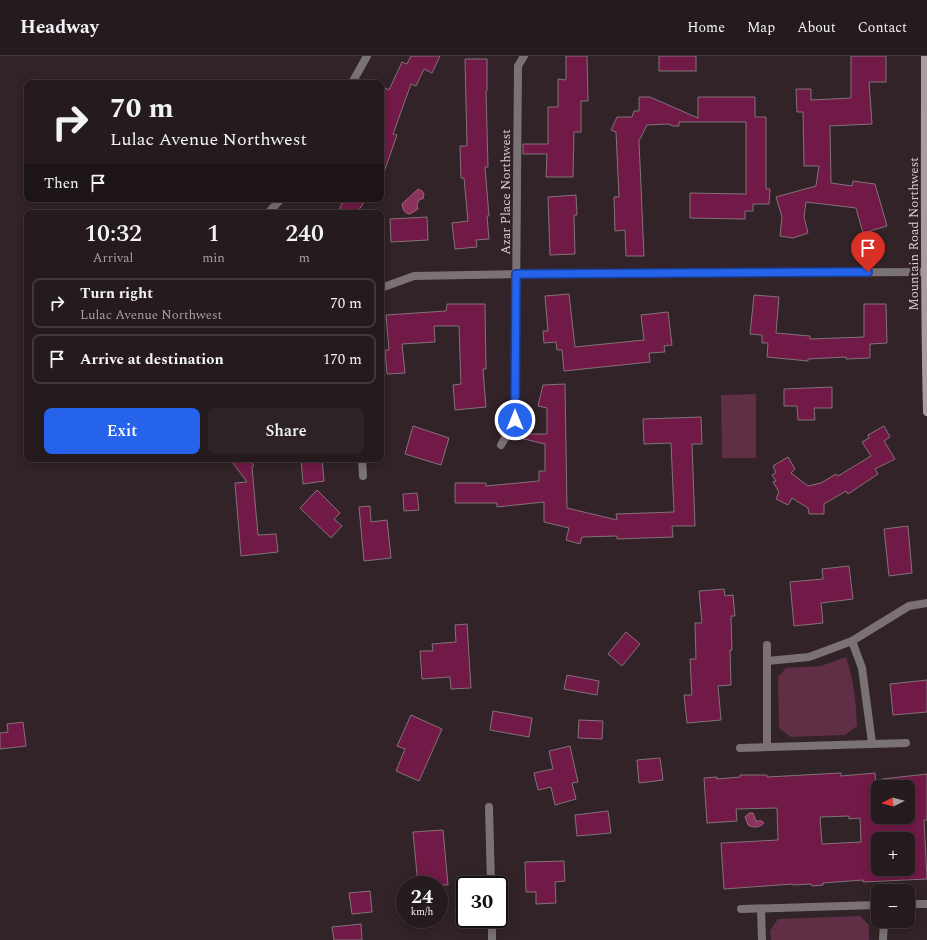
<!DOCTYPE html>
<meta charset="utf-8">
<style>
body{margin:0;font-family:Spectral,serif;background:#2d2327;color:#f1f3f6;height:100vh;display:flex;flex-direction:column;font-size:15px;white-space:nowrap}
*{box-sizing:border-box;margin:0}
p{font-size:13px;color:#a3a1a4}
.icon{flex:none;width:22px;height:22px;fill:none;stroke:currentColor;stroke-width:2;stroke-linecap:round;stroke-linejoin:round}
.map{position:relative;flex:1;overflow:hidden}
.panel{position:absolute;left:24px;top:154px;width:360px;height:252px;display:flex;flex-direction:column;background:#251a1e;border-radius:8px;box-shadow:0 2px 10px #0003,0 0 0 1px #42383c}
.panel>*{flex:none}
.guide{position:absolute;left:24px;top:24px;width:360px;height:122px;border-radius:8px;box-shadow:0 2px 10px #0003,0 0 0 1px #42383c;background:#251a1e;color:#f1f3f6;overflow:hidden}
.needle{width:26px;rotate:264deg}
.buttons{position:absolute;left:871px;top:724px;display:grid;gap:8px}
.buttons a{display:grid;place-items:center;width:44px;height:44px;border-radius:8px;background:#251a1e;box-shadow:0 2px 10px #0003,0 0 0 1px #42383c;font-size:20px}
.speed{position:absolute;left:396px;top:820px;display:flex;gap:8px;font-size:20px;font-weight:700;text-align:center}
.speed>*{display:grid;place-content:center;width:52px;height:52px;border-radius:50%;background:#251a1e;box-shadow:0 2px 10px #0003,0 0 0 1px #42383c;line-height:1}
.speed small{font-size:10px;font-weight:400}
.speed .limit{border:2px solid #111;border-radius:6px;background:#fff;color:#111}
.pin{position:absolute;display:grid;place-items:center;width:34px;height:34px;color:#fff;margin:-41px -17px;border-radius:50% 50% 50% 0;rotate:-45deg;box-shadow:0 0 4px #0007}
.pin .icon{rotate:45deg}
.me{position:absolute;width:44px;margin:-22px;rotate:0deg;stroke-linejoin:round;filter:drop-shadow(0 0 3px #0008)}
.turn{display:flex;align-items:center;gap:14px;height:84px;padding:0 20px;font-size:18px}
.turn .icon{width:52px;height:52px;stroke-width:2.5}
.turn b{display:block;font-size:28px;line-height:34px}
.then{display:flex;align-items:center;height:38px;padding:0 20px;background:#0003;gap:8px;font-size:15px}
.eta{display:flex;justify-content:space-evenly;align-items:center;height:68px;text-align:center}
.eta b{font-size:24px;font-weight:600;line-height:28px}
.cta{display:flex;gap:8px;margin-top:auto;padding:8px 20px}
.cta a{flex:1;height:46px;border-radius:8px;background:#2563eb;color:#fff;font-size:16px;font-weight:600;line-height:46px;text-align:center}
.cta a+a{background:#2d2327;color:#f1f3f6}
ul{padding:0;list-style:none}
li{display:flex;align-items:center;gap:12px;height:50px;margin:0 8px 6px;padding:0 12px;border:2px solid #42383c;border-radius:8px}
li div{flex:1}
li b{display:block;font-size:15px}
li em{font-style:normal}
header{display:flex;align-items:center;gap:24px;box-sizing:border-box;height:56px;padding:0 20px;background:#251a1e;border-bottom:1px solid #42383c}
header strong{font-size:19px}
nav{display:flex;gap:22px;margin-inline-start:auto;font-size:14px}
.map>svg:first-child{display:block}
.green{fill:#612f45}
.water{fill:#8b335d;stroke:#a26280}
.building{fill:#711a47;stroke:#837278;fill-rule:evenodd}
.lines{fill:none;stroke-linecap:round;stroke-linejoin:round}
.street{stroke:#7a7274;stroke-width:8}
.secondary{stroke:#a89ca0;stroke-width:8}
.route-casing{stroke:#184099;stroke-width:10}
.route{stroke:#2563eb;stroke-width:7}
.labels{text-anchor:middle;stroke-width:4;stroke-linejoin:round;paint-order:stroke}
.street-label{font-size:13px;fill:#d8ced1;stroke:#312328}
</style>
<header>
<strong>Headway</strong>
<nav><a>Home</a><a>Map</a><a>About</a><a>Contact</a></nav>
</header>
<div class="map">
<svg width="927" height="884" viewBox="0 0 927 884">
<rect width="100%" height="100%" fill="#312328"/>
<g class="green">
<polygon points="756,338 756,402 722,402 721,339"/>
<path d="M846,601C854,624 856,646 857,670L845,679L791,681L779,672L778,621L786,612L821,610Z"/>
<polygon points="860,860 869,869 869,884 771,884 770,875 778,863"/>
</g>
<g class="water">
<path d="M418,133L422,135L424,138L423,143H420L417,148L418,153L410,158C404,157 403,154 402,148Z"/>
<path d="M749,757H753L756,765H762L764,767C759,772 754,772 748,769L745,761Z"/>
</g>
<g class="building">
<polygon points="411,0 440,0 432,17 424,13 416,30 411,28 393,78 397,79 383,119 381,119 381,41 385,32 389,34 402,6 407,8"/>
<polygon points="566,0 587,0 588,45 581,45 581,76 574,76 573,121 546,121 547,98 523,98 523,88 548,88 548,51 558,51 558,23 566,24"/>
<rect x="659" y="0" width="37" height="15"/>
<polygon points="851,0 886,0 886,26 869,26 872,68 830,70 831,127 852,130 853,125 875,128 887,170 863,177 856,152 806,146 804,161 808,177 793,182 780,180 782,161 776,141 816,130 819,110 804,110 803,56 797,56 796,33 811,33 811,44 851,42"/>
<polygon points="465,3 487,3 487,35 486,35 488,111 485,111 489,160 487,160 489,183 476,184 477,191 455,193 452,167 468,165 464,122 461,122 460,90 467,90"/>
<polygon points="639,41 650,41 698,62 698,41 755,41 755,61 766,61 766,133 770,133 769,148 753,148 753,155 745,155 745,163 690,162 690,137 746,138 746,66 679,66 679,70 673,70 668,68 647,69 639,85 644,200 626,200 625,174 615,175 614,141 619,141 616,76 611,74 617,61 632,61 634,55 639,55"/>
<polygon points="576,139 577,159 574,159 575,198 550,199 548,141"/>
<polygon points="344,143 366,143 357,157 338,157"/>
<polygon points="427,161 428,184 391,186 390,163"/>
<polygon points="569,238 575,291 644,284 641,259 668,256 672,289 664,290 665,296 649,297 650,306 564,315 562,294 557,294 556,286 544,287 543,275 548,275 545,240"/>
<polygon points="754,239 779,241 776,277 810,280 810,283 864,281 864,248 886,248 887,287 870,288 870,302 846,303 846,301 808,303 808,305 767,301 768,287 762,287 762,279 750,278"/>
<polygon points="447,248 485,248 486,313 483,313 486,351 455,354 453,329 461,328 459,270 434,270 435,286 402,288 405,317 387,318 385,294 389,294 386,259 446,255"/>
<polygon points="565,328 567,452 617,464 616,458 674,456 671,387 644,388 643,363 701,361 702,388 692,388 695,470 672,470 673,481 617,483 617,480 582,481 580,488 566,484 569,472 544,466 544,446 497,451 497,447 455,447 455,427 486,427 486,430 539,425 539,415 545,415 545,388 520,382 521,378 547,378 547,352 538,350 543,329"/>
<polygon points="832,331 832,352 814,352 815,364 798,364 797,350 784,350 784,333"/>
<polygon points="413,370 449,382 441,409 405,398"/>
<polygon points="884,370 890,381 884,385 895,403 875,413 878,418 848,438 846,435 824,448 824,458 809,458 808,452 792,442 788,449 776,443 779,436 773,426 776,425 772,419 776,417 773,410 788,401 795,413 791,417 808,430 821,427 836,418 838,420 871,400 862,386 869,382 868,379"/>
<polygon points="230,403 249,403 254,410 252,411 258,479 276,478 278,496 241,500 235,427 247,426"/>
<polygon points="301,403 322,403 324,425 303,428"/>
<polygon points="317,434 340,457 334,463 342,470 331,482 300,452"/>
<polygon points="417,437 419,454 404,455 403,438"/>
<polygon points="370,450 371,466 387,464 391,502 364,505 359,451"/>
<polygon points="908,470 912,517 889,520 884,473"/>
<polygon points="849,510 853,543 821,547 823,567 794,570 790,526 823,523 822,513"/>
<polygon points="724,533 725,540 733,539 735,560 731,560 732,594 730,594 731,629 718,630 721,664 687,667 684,639 692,639 690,603 696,603 695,567 702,567 699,535"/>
<polygon points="467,568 471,632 451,633 450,621 422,623 420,595 433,595 432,588 456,586 455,569"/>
<polygon points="626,576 640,588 622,610 608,598"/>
<polygon points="567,619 599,625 597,639 564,633"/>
<polygon points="927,624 927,656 893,659 890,628"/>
<polygon points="493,655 532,662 529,681 490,674"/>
<polygon points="411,659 442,673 419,725 396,715 405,693 397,690"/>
<polygon points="579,664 603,665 602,683 578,682"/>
<polygon points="23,666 26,690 0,693 0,677 8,676 7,668"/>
<polygon points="570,690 578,726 572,727 576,743 555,749 551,731 538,734 534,717 553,713 549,695"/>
<polygon points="660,702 663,724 639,727 637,704"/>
<path d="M841,717V720L875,717L878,761H908V731H882V723L927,718V764H924L927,823L863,826V824L823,827V829L812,830L811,828L793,829V828L724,833L721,787L778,784L777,752L736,753L737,765L707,767L704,722L717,721V723L740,721V719H767V721ZM849,760V763L860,762L861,786L822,788L820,761ZM878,783H908V813H878Z"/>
<polygon points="608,755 611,777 577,780 575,759"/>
<polygon points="443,774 448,829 418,829 413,776"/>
<polygon points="564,805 565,825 555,826 556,847 536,848 536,836 526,836 525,806"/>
<polygon points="370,835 372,856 352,858 349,837"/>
<polygon points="361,868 362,884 334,884 332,871"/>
</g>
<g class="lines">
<g class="street">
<polyline points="352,27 367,0"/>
<polyline points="268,157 281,143"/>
<polyline points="381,232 414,220 517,218 925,216"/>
<polyline points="501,389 515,365 518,10 524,0"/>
<polyline points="362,403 363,420"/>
<polyline points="852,585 862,612 872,687"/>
<polyline points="767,589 767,691"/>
<polyline points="767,605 809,601 852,585 909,550 927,547"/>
<polyline points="740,692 906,687"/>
<polyline points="489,751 491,829"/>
<polyline points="908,848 927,848"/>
<polyline points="741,853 878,849"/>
<polyline points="761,853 762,884"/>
<polyline points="492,863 492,884"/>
<polyline points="883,884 884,865"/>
</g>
<path class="secondary" d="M925,0C925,119 924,237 927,356"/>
</g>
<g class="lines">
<defs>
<polyline id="route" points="515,364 516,218 868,216"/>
</defs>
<use href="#route" class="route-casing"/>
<use href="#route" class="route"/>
</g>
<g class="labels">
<g class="street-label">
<text transform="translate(505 136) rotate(-90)" y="5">Azar Place Northwest</text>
<text transform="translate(913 178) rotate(-90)" y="5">Mountain Road Northwest</text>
</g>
</g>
</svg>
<div class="buttons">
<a><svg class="needle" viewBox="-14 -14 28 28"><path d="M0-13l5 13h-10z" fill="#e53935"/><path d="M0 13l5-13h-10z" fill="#a3a1a4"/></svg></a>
<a>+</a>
<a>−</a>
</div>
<div class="speed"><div>24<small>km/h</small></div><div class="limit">30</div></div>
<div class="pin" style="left:868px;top:216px;background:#d93025"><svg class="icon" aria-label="arrive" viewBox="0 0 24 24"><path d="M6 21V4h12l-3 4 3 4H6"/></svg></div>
<svg class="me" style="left:515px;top:364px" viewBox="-20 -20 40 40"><circle r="17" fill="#2563eb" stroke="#fff" stroke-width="3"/><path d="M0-11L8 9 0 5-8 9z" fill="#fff"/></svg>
<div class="guide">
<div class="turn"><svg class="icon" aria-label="right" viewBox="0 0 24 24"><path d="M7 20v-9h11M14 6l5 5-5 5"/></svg><div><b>70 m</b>Lulac Avenue Northwest</div></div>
<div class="then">Then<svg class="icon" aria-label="arrive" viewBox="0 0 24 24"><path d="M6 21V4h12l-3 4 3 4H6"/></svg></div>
</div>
<section class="panel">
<div class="eta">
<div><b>10:32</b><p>Arrival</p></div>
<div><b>1</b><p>min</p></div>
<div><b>240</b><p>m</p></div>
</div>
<ul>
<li><svg class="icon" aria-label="right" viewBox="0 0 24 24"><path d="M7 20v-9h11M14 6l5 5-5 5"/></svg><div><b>Turn right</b><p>Lulac Avenue Northwest</p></div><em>70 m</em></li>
<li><svg class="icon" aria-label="arrive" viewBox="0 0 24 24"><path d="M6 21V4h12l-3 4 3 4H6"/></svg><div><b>Arrive at destination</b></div><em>170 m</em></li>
</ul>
<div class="cta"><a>Exit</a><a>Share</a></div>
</section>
</div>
